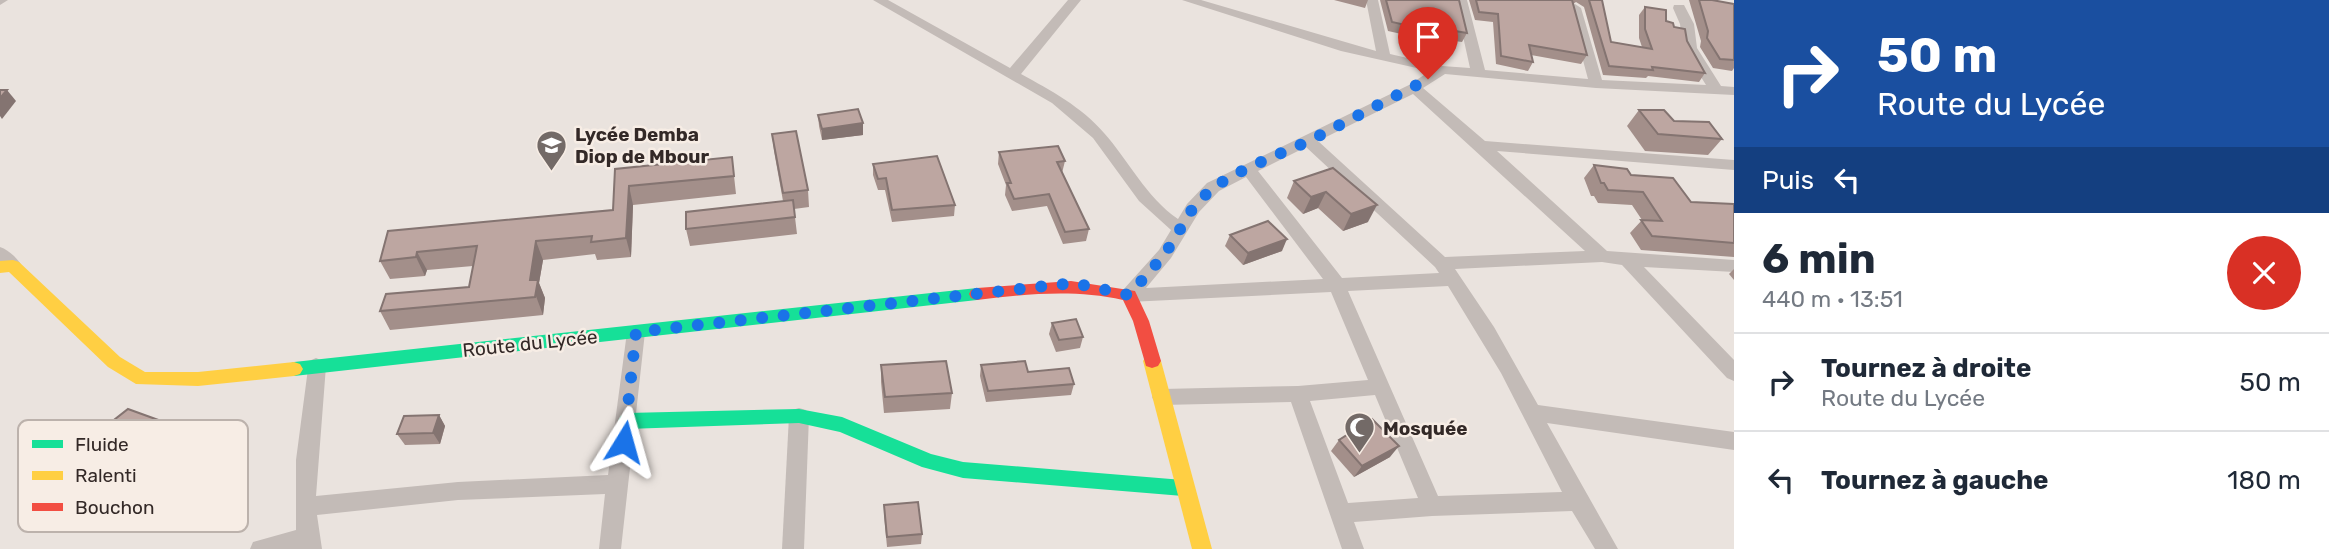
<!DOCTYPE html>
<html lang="fr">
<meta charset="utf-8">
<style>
body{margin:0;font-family:Rubik,sans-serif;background:#f6f6f7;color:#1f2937;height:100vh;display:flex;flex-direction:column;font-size:26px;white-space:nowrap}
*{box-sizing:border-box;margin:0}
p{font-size:23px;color:#747a83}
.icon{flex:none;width:38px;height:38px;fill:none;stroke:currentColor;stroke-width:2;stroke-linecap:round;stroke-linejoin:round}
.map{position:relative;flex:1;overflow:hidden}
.drawer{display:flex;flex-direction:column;background:#fff;width:595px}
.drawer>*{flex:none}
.banner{background:#1a4fa0;color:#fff;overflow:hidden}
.pin{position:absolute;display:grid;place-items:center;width:60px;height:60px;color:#fff;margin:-72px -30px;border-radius:50% 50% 50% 0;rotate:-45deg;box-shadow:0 0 7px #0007}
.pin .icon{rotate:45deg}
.me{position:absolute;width:77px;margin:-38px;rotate:8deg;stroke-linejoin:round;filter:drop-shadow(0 0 5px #0008)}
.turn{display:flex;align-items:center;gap:24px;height:147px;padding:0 28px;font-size:32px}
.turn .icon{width:91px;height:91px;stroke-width:2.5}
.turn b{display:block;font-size:49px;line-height:60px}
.then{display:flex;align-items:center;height:66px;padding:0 28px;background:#0003;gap:14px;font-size:26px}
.round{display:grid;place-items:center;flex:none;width:74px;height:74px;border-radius:37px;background:#f6f6f7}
.head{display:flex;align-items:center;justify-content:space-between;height:119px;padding:0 28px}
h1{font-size:42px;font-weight:700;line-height:52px}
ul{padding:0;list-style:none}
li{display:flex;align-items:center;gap:21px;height:98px;padding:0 28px;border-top:2px solid #e0e1e3}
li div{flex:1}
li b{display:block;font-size:26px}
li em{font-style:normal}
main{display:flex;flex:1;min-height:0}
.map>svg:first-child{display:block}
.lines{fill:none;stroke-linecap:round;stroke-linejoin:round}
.street{fill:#c3bbb7;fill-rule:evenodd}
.fast{fill:#16e098;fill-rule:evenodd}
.slow{fill:#ffcf43;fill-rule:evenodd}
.jam{fill:#f24e42;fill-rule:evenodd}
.wall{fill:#a38f8a}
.shaded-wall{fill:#847471}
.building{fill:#bda6a1;stroke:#847471;stroke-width:2}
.route{stroke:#1a73e8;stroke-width:12;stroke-dasharray:0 21.6}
.labels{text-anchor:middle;stroke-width:5;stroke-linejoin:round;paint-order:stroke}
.poi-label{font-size:19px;font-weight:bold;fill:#332927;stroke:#f7ede5;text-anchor:start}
.street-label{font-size:19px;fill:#332927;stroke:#f7ede5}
.key{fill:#f7ede5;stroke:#bcb2ac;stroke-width:2}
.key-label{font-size:19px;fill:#332927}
</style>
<main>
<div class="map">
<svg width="1734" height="549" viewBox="0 0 1734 549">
<rect width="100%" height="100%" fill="#eae3de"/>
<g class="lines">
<g class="street">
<polygon points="0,0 8,0 0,5"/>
<path d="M873,0H888L1010,68L1068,0H1081L1021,74C1050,90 1082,107 1104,133C1129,161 1146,197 1178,219L1187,204L1207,183L1409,85L1430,71L1341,51L1182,0H1201L1376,51L1366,0H1378L1390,54L1442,66L1470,68L1455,0H1467L1485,70L1588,79L1569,8L1575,4L1581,8L1602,80L1706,85L1683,48L1680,24L1673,8L1674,5H1684L1694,24L1697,48L1721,86L1734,87V95L1596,88L1445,74L1423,88L1485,141L1734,160V170L1497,151L1607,251L1734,260V272L1644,267L1734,360V381L1727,378L1622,265L1602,262L1455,269L1494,327L1538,405L1734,432V450L1547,423L1618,549H1595L1572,511L1432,516L1354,522L1364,549H1342L1291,402L1162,405L1155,403L1152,397L1155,391L1162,389L1298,386L1368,380L1331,292L1129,302L1123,300L1120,295L1123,290L1159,250L1171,230L1139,201L1093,138L1052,103ZM1413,94L1585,251L1445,257L1318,141ZM1306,147L1435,267L1439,273L1342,278L1258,171ZM1246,177L1323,279L1146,288L1171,258L1199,212L1219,191ZM1448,286L1501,373L1562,492L1438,496L1348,291ZM1375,395L1418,498L1348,503L1310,401Z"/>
<path d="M0,247C9,250 17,258 22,266L19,270H7L0,263Z"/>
<polygon points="636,325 643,327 645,332 621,549 599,549 605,494 458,500 317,515 322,549 250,549 253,542 296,530 296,460 309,361 316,358 323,361 326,366 316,496 458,482 608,475 627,332 629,327"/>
<polygon points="799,408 806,410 809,416 804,549 782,549 789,416 792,410"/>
</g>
<g class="fast">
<polygon points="977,288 983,290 985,294 983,298 977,300 294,376 288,374 285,369 288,364 294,362"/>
<polygon points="799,409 842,417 931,454 963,462 1183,480 1190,482 1193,488 1190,494 1183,496 963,478 922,467 840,432 799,423 627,429 621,426 618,421 621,416 627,413"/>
</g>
<g class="slow">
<polygon points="13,260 19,262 120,357 145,372 198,372 294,362 300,364 303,369 300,374 294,376 198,386 136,384 108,367 9,272 0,273 0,261"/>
<polygon points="1152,354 1158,356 1161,361 1212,549 1192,549 1143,361 1146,356"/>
</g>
<path class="jam" d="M1071,281L1135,291L1149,321L1161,361L1158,366L1152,368L1146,366L1133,321L1123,300C1074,289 1027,294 977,300L971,298L969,294L971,290L977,288Z"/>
</g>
<g class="wall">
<polygon points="1334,0 1368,0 1365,8"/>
<polygon points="1380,0 1457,0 1467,33 1462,42 1432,38 1433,41 1428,50 1410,47 1406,35 1388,31"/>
<polygon points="1469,0 1602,0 1611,42 1642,47 1639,38 1639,15 1645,7 1674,27 1687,41 1705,73 1699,82 1648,76 1646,78 1603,75 1584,7 1576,2 1573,4 1587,55 1581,64 1531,55 1533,62 1528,71 1496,64 1493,22 1475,20"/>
<polygon points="1689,0 1712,0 1734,4 1734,68 1732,71 1713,68 1700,47 1701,41"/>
<polygon points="1639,110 1674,121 1722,139 1708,155 1645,151 1627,126"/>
<polygon points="818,115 863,135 822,140 819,126"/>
<polygon points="772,134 808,190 809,207 794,209 797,234 690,246 686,229 783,201 774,151"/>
<polygon points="999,152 1065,161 1062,173 1089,229 1086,241 1063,244 1047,206 1012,211 1005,195 1006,185 998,164"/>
<polygon points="873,164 955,205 954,216 892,222 885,190 878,190 873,175"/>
<polygon points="1594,165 1631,175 1691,202 1734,204 1734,257 1641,250 1630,233 1642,220 1632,205 1598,203 1594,196 1591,196 1584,178"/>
<polygon points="1333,168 1368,222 1343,231 1318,208 1303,214 1287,198 1294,181"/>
<polygon points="615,169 734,176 736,194 633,205 631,257 597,260 595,254 543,260 539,283 545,298 543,315 390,330 380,311 469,287 473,266 427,270 425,276 390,279 380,261 388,231 613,210"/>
<polygon points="1230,235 1282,251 1243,265 1225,246"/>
<polygon points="1734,269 1734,280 1729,274"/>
<polygon points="1052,323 1083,337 1080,348 1056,352 1049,334"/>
<polygon points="881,365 952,393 950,409 884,413 881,382"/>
<polygon points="981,365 1028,372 1074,384 1071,395 986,402 980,376"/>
<polygon points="439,415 445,426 440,444 405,445 397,434"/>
<polygon points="161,421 172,432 142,460 108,445 96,434"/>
<polygon points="1339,440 1390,457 1354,477 1331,451"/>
<polygon points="884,505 922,534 921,544 887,547 884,515"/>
</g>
<g class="shaded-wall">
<polygon points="7,90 16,101 2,119 0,116 0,98"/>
<polygon points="863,123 863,135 822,140 822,129"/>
<polygon points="629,186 633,205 631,257 626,238"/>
<polygon points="1326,192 1318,208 1303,214 1311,197"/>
<polygon points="1377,205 1368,222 1343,231 1351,214"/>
<polygon points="1287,239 1282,251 1243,265 1248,253"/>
<polygon points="536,241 543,260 539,283 545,298 543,315 530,280"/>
<polygon points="417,252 427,270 425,276 416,257"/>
<polygon points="439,415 445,426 440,444 433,433"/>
<polygon points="161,421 172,432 142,460 130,450"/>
<polygon points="1399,446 1390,457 1354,477 1362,466"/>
</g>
<g class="building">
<polygon points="1386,0 1459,0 1467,33 1431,27 1433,41 1414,38 1410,26 1392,22"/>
<polygon points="1476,0 1572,0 1587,55 1529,45 1533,62 1501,56 1498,14 1479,12"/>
<polygon points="1589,0 1602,0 1611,42 1652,49 1645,29 1645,7 1666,10 1666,21 1673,23 1674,27 1685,29 1687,41 1705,73 1652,67 1653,70 1609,66"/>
<polygon points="1699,0 1712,0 1734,4 1734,60 1720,59 1707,38 1708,31"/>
<polygon points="0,90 7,90 0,98"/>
<polygon points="858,109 863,123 822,129 818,115"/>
<polygon points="1639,110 1664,110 1674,121 1709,122 1722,139 1658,134"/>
<polygon points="796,131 808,190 783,193 772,134"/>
<polygon points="1058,146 1065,161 1057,162 1089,229 1065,232 1049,194 1014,199 1007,183 1011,183 999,152"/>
<polygon points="937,156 955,205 892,210 886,178 878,179 873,164"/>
<polygon points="732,157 734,176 629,186 626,238 591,242 592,236 536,241 530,280 538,280 535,297 380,311 386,294 469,287 477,246 417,252 416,257 380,261 388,231 613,210 615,169"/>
<polygon points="1594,165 1627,169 1631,175 1673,178 1691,202 1734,204 1734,243 1652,236 1641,220 1662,221 1643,192 1608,190 1604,183 1601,183"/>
<polygon points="1333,168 1377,205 1351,214 1326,192 1311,197 1294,181"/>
<polygon points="793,200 795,217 686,229 686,212"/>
<polygon points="1268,221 1287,239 1248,253 1230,235"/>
<polygon points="1076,319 1083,337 1059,340 1052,323"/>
<polygon points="946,361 952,393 885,397 881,365"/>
<polygon points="1025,361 1028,372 1069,368 1074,384 988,391 981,365"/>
<polygon points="128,409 161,421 130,450 96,434"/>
<polygon points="439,415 433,433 397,434 404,416"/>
<polygon points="1372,419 1399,446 1362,466 1339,440"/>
<polygon points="918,502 922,534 887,537 884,505"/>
</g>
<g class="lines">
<polyline class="route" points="624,442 636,332 1073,283 1129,295 1165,254 1193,208 1213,187 1247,168 1309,141 1428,79"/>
</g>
<defs>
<symbol id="school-pin" viewBox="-11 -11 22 30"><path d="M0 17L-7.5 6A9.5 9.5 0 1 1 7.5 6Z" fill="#736a67" stroke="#f7ede5"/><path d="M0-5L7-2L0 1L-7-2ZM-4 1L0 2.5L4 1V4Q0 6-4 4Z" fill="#fff"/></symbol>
<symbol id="mosque-pin" viewBox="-11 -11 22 30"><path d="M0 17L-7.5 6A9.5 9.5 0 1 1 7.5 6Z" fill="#736a67" stroke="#f7ede5"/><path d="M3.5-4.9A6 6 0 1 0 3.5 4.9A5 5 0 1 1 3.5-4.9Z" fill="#fff"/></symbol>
</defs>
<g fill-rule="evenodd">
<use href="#school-pin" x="534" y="128" width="35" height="47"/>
<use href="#mosque-pin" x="1342" y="410" width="35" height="47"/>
</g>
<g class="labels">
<g class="poi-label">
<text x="575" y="141">Lycée Demba<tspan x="575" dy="22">Diop de Mbour</tspan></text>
<text x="1383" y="435">Mosquée</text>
</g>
<g class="street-label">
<text transform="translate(530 343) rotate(-6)" y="7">Route du Lycée</text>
</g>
</g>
<rect x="18" y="420" width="230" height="112" rx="10" class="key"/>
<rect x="32" y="440" width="31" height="8" fill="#16e098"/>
<rect x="32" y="471" width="31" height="9" fill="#ffcf43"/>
<rect x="32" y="503" width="31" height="8" fill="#f24e42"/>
<g class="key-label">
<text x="75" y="451">Fluide</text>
<text x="75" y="482">Ralenti</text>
<text x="75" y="514">Bouchon</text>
</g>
</svg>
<div class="pin" style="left:1428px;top:79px;background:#d93025"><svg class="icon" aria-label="arrive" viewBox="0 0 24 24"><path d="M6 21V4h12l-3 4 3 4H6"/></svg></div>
<svg class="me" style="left:624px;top:442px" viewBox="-20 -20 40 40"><path d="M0-17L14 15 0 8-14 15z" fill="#1a73e8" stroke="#fff" stroke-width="4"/></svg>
</div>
<section class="drawer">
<div class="banner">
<div class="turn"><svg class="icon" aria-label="right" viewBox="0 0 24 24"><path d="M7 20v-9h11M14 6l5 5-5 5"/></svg><div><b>50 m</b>Route du Lycée</div></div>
<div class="then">Puis<svg class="icon" aria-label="left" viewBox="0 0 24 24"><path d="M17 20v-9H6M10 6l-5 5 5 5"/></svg></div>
</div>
<div class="head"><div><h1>6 min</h1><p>440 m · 13:51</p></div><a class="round" style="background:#d93025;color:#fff"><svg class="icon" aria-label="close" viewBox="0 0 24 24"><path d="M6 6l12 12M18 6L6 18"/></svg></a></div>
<ul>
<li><svg class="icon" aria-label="right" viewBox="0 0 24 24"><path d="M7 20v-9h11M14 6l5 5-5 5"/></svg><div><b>Tournez à droite</b><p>Route du Lycée</p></div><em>50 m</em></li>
<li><svg class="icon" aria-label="left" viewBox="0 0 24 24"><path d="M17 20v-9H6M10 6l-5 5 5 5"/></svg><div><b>Tournez à gauche</b></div><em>180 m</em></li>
</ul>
</section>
</main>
